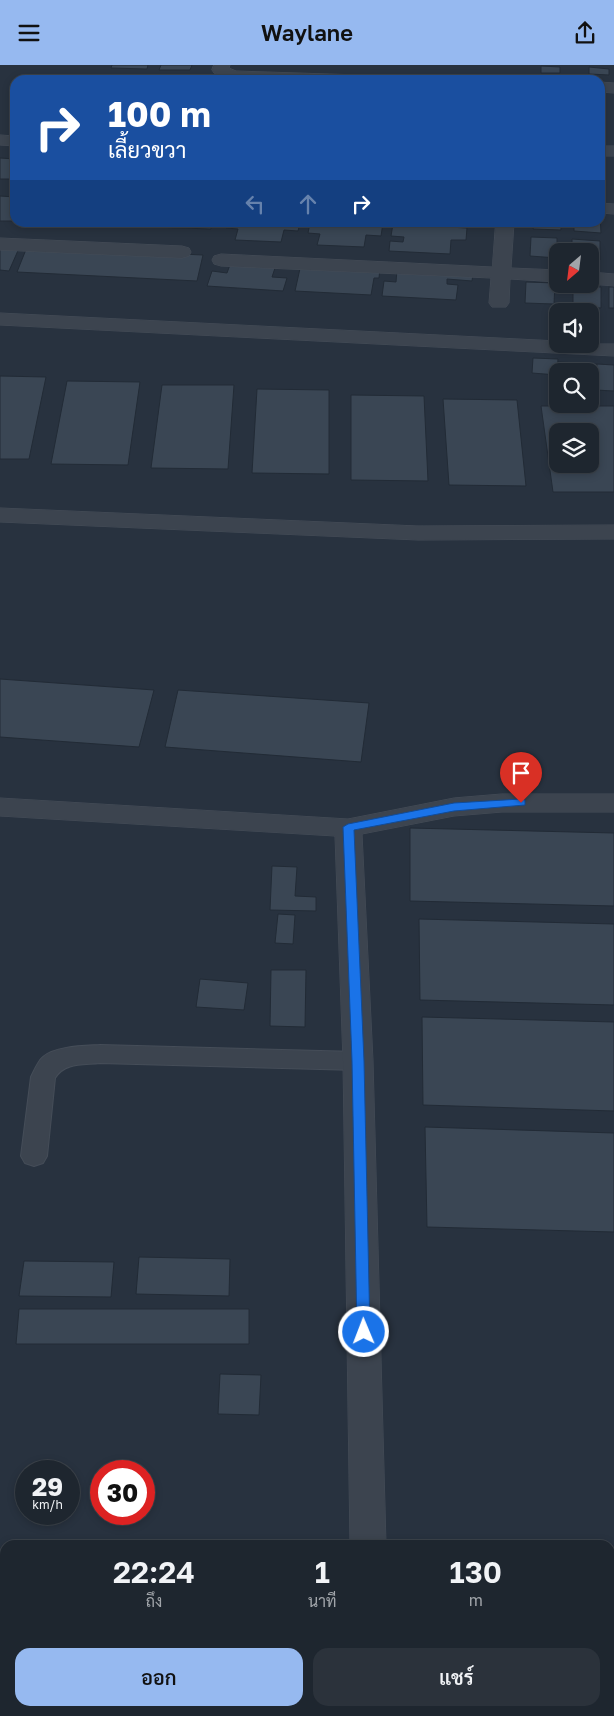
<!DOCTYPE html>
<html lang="th">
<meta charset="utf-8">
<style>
body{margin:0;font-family:"Golos Text",Sarabun,sans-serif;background:#2b323b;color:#f1f3f6;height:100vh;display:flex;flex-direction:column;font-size:19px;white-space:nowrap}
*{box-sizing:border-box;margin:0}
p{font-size:16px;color:#a1a5aa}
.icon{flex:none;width:28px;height:28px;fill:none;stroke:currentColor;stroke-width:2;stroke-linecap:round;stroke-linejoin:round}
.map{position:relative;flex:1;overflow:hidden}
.drawer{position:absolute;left:0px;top:1475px;width:615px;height:176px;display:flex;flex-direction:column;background:#1e262f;border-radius:15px 15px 0 0;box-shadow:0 2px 8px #0003,0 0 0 1px #3c434b}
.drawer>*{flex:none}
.top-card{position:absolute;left:10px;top:10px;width:595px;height:152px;border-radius:15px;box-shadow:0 2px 8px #0003,0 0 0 1px #3c434b;background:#1a4fa0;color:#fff;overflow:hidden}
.needle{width:32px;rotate:208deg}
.controls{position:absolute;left:549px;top:178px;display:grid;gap:10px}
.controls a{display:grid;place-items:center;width:50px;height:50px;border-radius:10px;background:#1e262f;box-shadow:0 2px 8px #0003,0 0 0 1px #3c434b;font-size:25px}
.speed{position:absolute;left:15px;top:1395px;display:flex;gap:10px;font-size:25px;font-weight:700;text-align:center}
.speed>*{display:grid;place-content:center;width:65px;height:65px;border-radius:50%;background:#1e262f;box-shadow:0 2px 8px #0003,0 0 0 1px #3c434b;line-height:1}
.speed small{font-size:12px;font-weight:400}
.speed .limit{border:8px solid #d22;background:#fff;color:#111}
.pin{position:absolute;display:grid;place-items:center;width:42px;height:42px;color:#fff;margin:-51px -21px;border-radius:50% 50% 50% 0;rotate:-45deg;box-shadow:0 0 5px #0007}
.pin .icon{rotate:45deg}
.me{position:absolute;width:55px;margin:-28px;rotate:359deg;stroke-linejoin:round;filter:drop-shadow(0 0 4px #0008)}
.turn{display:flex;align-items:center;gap:18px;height:105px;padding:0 15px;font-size:22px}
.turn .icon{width:65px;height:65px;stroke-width:2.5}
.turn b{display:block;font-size:35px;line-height:42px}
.lanes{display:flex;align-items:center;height:48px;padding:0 15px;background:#0003;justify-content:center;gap:25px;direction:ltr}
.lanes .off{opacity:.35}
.eta{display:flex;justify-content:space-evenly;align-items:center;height:85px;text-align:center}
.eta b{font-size:30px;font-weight:600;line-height:35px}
.button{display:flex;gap:10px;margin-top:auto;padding:10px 15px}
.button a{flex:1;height:58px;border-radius:15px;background:#96b9f0;color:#111;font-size:20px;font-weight:600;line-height:58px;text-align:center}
.button a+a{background:#2b323b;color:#f1f3f6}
header{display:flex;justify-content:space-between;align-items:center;height:65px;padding:0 15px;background:#96b9f0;color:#111;font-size:22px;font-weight:600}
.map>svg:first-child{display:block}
.building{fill:#3a4654;stroke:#222b36;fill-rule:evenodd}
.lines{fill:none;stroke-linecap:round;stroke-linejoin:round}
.service-casing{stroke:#454d58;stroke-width:2}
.minor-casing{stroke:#454d58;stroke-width:1}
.service{fill:#3c444f;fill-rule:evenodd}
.minor{fill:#3c444f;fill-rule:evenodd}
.route{fill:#1a73e8;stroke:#114b97}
</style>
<header><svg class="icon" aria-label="menu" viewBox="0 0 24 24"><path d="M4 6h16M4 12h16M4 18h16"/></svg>Waylane<svg class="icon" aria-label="share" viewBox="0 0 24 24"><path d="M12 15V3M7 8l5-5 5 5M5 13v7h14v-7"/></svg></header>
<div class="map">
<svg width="614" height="1651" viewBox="0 0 614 1651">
<rect width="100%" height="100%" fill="#28323f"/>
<g class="building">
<polygon points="112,0 148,0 147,4 111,3"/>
<polygon points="161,0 192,0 190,5 159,5"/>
<polygon points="541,1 560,2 560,8 541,8"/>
<polygon points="589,2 609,4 609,10 589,9"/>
<polygon points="0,93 15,94 15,114 0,114"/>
<polygon points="0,131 15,132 15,156 0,156"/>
<polygon points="600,149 601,168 574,166 574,158 600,158"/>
<polygon points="37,158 212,158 211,164"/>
<polygon points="227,158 300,158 298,166 284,165 281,177 235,175 238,164 226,163"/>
<polygon points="310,158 383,158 381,171 366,170 364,182 317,180 320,169 308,168"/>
<polygon points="404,158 466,158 466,161"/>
<polygon points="534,158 561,158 561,165 533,164"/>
<polygon points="393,159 467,163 466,175 451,175 450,189 389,186 390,176 403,177 404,172 391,171"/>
<polygon points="531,172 557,173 557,193 530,191"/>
<polygon points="572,174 600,176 600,195 590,195 590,186 572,186"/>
<polygon points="0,180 20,181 9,206 0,205"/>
<polygon points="27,182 203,190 197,216 17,207"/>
<polygon points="231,197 276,200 272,212 287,213 283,226 207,221 212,206 227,208"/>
<polygon points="301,199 380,203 379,213 374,213 371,230 295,226"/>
<polygon points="397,205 473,209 472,216 447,214 447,219 458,220 456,235 382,231 384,216 396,217"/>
<polygon points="526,217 555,218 554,239 525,238"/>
<polygon points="573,220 601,222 601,243 573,241"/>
<rect x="609" y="222" width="5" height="21"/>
<polygon points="533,293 558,294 557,310 532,308"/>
<polygon points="558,297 597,299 594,330 590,330 590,306 558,306 558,327 553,327"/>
<polygon points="597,299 614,300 614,326 595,325"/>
<polygon points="0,311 46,312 29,394 0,394"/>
<polygon points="67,316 140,317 128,400 51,399"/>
<polygon points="162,320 234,320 228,404 151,403"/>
<polygon points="257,324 329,325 329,409 252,408"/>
<polygon points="351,330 424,331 428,416 351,415"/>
<polygon points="443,334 517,335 526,421 449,420"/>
<path d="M541,341H614V427H553ZM558,366H590V399H558Z"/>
<polygon points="0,614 154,625 139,682 0,672"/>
<polygon points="178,625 369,638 361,697 165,682"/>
<polygon points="410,763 614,768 614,841 410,836"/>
<polygon points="272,801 297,802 295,831 316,832 316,846 270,845"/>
<polygon points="278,849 295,850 293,879 275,878"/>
<polygon points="419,854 614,859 614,940 420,935"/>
<polygon points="271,905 306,905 305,962 270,961"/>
<polygon points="200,914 248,918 244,945 196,942"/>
<polygon points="422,952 614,957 614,1046 423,1040"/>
<polygon points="425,1062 614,1068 614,1167 427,1162"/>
<polygon points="139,1192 230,1194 229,1231 136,1229"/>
<polygon points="24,1196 114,1197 111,1232 19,1231"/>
<polygon points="19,1244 249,1244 249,1279 16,1279"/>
<polygon points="220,1309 261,1310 259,1350 218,1349"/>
<polygon points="0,1644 5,1644 5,1646 247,1649 0,1651"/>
</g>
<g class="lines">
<defs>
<path id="service" d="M100,980L358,987L367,989L370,996L367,1003L358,1005L100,998C83,1000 65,997 55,1013L47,1091L43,1098L34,1101L25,1098L21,1091L31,1012C34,1006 38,996 43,992C55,981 85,981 100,980Z"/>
<g id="minor">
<polygon points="214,0 230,0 229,3 236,6 360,10 368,15 230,15 214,8 212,5"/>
<polygon points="600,17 614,18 614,28 600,27"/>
<polygon points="0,70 15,71 15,81 0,80"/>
<rect x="600" y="81" width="14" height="10"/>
<polygon points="600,138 614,139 614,149 600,148"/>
<polygon points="496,158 514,158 511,203 558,205 558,217 510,214 509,238 506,242 492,242 489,238 491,213 221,201 214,199 212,195 214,191 221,189 492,202"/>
<polygon points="0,173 182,181 189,183 191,187 189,191 182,193 0,185"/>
<polygon points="590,207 614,209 614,221 590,219"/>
<polygon points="0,248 558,276 558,279 614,279 614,291 0,260"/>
<polygon points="0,443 418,461 614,460 614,474 418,475 0,457"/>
<polygon points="502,729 614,729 614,747 502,747 454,751 362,769 373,996 386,1480 350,1480 343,996 335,771 0,751 0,733 348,754 454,733"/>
<rect x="351" y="1646" width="40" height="5"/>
</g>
</defs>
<use href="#service" class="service-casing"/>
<use href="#minor" class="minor-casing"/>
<use href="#service" class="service"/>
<use href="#minor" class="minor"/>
</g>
<polygon class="route" points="521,734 525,735 525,740 454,746 354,765 364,996 370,1267 368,1271 364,1273 359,1271 357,1267 352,996 343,762 348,759 454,738"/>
</svg>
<div class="controls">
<a><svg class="needle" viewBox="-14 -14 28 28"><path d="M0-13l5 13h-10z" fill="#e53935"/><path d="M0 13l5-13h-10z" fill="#a1a5aa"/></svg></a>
<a><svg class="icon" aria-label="sound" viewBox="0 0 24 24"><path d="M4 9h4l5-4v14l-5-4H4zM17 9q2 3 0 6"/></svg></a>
<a><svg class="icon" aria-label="search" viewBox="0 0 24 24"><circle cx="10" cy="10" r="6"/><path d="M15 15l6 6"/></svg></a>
<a><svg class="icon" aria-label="layers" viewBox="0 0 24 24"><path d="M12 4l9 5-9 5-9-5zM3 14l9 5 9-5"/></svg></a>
</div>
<div class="speed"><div>29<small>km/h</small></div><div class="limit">30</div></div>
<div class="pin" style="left:521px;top:738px;background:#d93025"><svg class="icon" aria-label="arrive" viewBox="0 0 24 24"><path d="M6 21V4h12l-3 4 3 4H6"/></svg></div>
<svg class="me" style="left:364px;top:1267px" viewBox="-20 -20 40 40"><circle r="17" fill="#1a73e8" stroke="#fff" stroke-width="3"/><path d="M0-11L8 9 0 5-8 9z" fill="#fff"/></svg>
<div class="top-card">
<div class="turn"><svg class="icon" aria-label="right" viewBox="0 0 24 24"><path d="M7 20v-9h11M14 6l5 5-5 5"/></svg><div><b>100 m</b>เลี้ยวขวา</div></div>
<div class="lanes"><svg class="icon off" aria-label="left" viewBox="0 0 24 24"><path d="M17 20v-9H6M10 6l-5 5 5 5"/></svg><svg class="icon off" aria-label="ahead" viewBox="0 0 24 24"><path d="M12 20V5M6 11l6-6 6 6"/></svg><svg class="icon" aria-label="right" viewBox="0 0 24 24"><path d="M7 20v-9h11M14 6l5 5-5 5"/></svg></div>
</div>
<section class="drawer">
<div class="eta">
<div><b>22:24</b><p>ถึง</p></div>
<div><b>1</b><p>นาที</p></div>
<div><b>130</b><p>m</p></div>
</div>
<div class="button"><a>ออก</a><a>แชร์</a></div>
</section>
</div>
